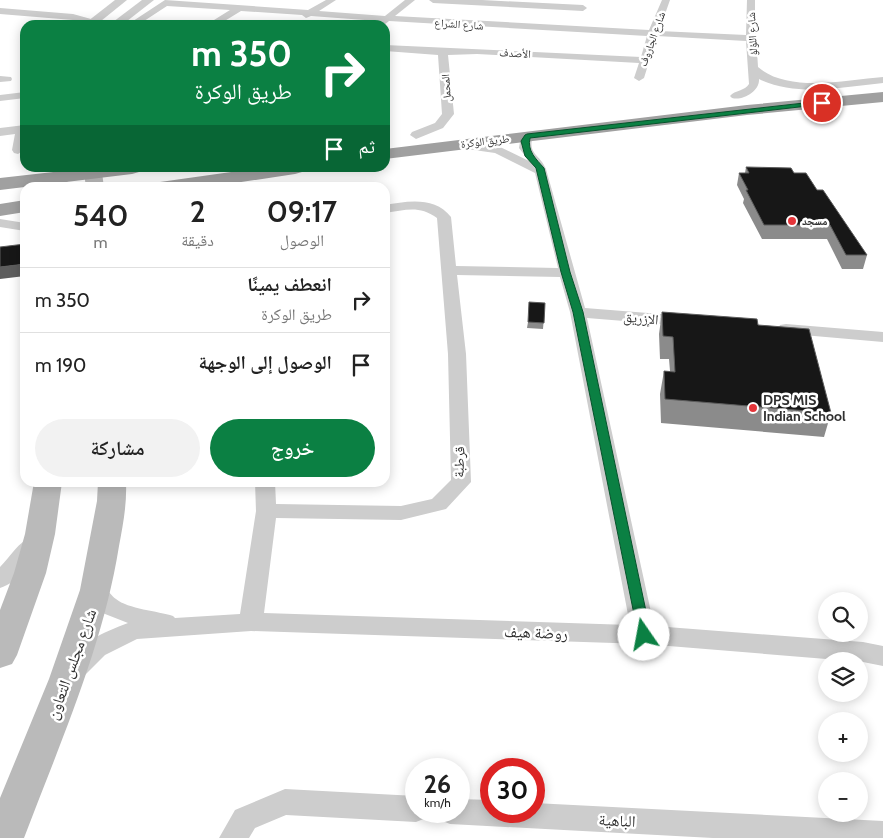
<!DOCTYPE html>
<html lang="ar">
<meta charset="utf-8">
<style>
body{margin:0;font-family:Cabin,"Noto Naskh Arabic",sans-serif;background:#f2f2f2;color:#222;direction:rtl;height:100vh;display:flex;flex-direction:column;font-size:19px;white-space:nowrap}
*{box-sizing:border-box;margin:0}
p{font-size:16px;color:#767676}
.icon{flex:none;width:28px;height:28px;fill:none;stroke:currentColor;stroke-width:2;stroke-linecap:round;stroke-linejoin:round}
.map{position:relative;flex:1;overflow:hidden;direction:ltr}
.sheet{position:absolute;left:20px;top:182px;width:370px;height:305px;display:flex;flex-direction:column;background:#fff;border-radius:15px;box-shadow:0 2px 12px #0003;direction:rtl}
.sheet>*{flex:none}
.guide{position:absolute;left:20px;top:20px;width:370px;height:152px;border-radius:15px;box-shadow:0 2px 12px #0003;direction:rtl;background:#0b8043;color:#fff;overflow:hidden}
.controls{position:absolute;left:818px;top:592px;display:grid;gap:10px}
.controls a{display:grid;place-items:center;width:50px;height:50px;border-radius:50%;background:#fff;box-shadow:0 2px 12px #0003;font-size:25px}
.speed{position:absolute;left:405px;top:758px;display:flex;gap:10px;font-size:25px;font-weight:700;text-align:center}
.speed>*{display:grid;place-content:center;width:65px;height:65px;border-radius:50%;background:#fff;box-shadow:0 2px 12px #0003;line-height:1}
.speed small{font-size:12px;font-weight:400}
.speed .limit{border:8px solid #d22;background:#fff;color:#111}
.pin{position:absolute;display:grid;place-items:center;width:42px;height:42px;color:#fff;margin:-21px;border:2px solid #fff;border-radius:50%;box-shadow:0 1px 5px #0007}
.me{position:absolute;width:55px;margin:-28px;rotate:348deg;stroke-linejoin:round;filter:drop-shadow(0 0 4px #0008)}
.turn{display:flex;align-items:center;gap:18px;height:105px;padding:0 15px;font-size:22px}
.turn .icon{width:65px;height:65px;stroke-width:2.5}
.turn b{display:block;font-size:35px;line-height:42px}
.then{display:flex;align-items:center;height:48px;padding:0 15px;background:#0003;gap:10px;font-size:19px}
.eta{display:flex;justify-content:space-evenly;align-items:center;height:85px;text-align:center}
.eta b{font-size:30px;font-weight:600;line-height:35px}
.action{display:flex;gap:10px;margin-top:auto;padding:10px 15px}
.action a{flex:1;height:58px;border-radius:30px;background:#0b8043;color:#fff;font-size:20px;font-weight:600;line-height:58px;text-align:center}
.action a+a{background:#f2f2f2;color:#222}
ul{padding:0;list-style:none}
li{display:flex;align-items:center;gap:15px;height:65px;padding:0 15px;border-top:1px solid #e0e0e0}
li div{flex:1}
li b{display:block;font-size:19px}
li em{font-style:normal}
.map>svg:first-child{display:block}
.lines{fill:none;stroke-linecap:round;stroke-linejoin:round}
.minor{fill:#cdcdcd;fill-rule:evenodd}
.tertiary{fill:#cdcdcd;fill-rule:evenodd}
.secondary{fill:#bababa;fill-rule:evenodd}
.trunk{fill:#a0a0a0;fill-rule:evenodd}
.wall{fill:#8b8b8b}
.shaded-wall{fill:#5d5d5d}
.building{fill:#171717;stroke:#5d5d5d}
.route{fill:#0b8043;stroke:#07532c}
.poi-dot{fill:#e4353a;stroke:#fff;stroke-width:2}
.labels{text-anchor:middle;stroke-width:5;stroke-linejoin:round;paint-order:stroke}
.far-street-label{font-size:11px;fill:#303030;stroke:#fff}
.far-poi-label{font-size:11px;font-weight:bold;fill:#303030;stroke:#fff;text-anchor:start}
.street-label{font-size:14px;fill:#303030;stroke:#fff}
.poi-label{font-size:14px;font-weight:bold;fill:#303030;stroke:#fff;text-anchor:start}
.near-street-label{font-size:16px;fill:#303030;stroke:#fff}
</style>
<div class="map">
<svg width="883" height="838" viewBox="0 0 883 838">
<rect width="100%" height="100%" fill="#fff"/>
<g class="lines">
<g class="minor">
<path d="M165,0L308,10L326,0H336L319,11L385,16L405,0H415L395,16L649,30L662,0H670L659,31L746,35L747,0H755V19L758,67C788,93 846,80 883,77V83C843,87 796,97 759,79C760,91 743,101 732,98L730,96C735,90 745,91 749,84L746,41L657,36L644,78L639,81L634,78L639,63L477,54L448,55L454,114L443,128L416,139L410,135L412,132L435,123L442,114L438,55L385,51V45L641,57L647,36L389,21L384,25H378L376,23L378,21L311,16L306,18L302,15L241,11L218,25H206L230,10L167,6L138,25H127Z"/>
<polygon points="429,0 482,0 583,5 587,8 583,11 433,3"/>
<polygon points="0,8 73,14 91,19 95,24 86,25 73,20 0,14"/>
<polygon points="0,76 11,77 12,79 11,81 0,82"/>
<polygon points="25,92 25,98 0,101 0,95"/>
<polygon points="25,125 24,150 18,154 14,153 12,150 15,134 0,136 0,128"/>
<path d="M527,132L533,136C527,154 540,154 546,169L585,308L686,316L692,318L694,321L692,324L686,326L587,318L654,626L863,642L883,646V666L863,662L644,644L251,631L137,639L105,655L85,675L76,678L67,675L64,668C76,644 104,632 128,623L100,612L85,590L88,584C107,578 104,590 116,599C128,609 158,611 173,616L175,618L240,614L256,511L255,482H275L276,504L401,506L432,499L451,480L448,354L437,218C419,205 406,210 385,213V205C407,201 435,196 451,217L456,266L558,268L535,173L495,153L460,148L454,144L460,140L498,146L529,161L519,148L521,136ZM457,275L560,277L570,312L630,625L264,613L276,518L401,520L446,509L471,482L466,354Z"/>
<polygon points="0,219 25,223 25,231 0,227"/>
<polygon points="786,324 883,332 883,342 780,333 778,329 780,325"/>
<path d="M32,537L40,540L43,545C33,561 18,583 0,588V567C10,557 19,541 32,537Z"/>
<polygon points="285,789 416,796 416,811 429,811 426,818 416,822 286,815 255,828 249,838 219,838 235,810"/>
<polygon points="459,799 491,800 491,811 534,811 534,803 883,821 883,838 713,838 450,824 440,820 436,811 459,811"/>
</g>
<g class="tertiary">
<polygon points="115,0 127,0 96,25 83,25"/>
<polygon points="142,0 154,0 122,25 109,25"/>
</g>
<g class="secondary">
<polygon points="87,168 99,168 102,172 104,188 86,188 84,172"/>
<polygon points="59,171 65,172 68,176 67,188 49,188 50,176 53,172"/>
<polygon points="34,482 62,482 55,534 46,573 17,655 12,664 0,668 0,610 14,573 25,534"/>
<path d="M98,482H126C127,504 123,525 119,546C103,647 60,743 24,838H0V798L49,679L80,590L97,501Z"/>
</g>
<g class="trunk">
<polygon points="883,92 883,102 747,115 385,159 385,149 747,105"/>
<polygon points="89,168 141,168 139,172 132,174 0,190 0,178"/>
<polygon points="260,168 304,168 302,172 295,174 202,188 151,188 153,184 160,182"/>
<polygon points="25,200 25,212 0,216 0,204"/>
</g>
</g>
<g class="wall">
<polygon points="746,167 794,173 817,190 867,255 863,269 842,269 827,239 762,239 743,203 744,199 737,185 739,173 745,173"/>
<polygon points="545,303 543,329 527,328 528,322"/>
<polygon points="662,312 758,325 831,413 824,437 661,423 660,394 664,371 670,371 669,359 660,359 659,334"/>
</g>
<polygon class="shaded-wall" points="25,264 25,276 0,279 0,267"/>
<g class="building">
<polygon points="746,167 791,168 794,173 806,173 817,190 823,190 867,255 846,255 830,225 764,225 746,190 748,190 739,173 749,173"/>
<polygon points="25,244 25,264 0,267 0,247"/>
<polygon points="529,302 545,303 544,323 528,322"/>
<polygon points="662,312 757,319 758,325 809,329 831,413 665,399 664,371 675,372 673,337 663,336"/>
</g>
<path class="route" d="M822,101L826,103L825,104L530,138C527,151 536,159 544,168L570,272L583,312L651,635L649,639L644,641L639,639L573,312L561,272L536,168L525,156L521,141L525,135L527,134Z"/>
<g class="poi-dot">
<circle cx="792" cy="221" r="5"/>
<circle cx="753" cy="408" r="5"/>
</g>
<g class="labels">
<g class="far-street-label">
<text transform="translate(459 24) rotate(4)" y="4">شارع الشراع</text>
<text transform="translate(752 34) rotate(-93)" y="4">شارع اللؤلؤ</text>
<text transform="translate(652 39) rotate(-70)" y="4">شارع الجاروف</text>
<text transform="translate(515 53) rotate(3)" y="4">الأصدف</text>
<text transform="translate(446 88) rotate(-94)" y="4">المحمل</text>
<text transform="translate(485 141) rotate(-7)" y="4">طريق الوكرة</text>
</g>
<g class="far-poi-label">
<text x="802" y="225">مسجد</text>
</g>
<g class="street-label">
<text transform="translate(641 318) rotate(5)" y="5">الإزريق</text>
<text transform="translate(459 462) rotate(-88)" y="5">قرطبة</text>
</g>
<g class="poi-label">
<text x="763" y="405">DPS MIS<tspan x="763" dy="16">Indian School</tspan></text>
</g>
<g class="near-street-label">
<text transform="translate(536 632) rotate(2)" y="6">روضة هيف</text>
<text transform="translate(71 664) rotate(-70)" y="6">شارع مجلس التعاون</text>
<text transform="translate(617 820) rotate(3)" y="6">الباهية</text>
</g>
</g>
</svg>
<div class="controls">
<a><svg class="icon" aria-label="search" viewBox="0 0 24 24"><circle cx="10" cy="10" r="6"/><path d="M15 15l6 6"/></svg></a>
<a><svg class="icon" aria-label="layers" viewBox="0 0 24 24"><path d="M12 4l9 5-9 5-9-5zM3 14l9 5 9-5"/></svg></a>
<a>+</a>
<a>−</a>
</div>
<div class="speed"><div>26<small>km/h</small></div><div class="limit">30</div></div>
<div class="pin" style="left:822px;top:103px;background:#d93025"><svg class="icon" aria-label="arrive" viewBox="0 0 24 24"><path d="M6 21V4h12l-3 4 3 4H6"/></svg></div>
<svg class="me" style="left:644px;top:635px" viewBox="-20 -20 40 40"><circle r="19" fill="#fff"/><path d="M0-13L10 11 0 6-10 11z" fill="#0b8043"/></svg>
<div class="guide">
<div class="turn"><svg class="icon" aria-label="right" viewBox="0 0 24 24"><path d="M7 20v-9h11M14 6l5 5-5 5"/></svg><div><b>350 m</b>طريق الوكرة</div></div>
<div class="then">ثم<svg class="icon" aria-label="arrive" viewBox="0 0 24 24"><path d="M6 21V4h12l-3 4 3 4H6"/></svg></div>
</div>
<section class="sheet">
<div class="eta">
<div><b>09:17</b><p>الوصول</p></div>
<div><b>2</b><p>دقيقة</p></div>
<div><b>540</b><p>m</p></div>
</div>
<ul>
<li><svg class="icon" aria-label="right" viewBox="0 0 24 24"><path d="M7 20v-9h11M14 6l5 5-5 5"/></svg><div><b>انعطف يمينًا</b><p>طريق الوكرة</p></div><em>350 m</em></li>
<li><svg class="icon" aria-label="arrive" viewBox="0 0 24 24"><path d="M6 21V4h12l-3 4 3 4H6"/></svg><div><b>الوصول إلى الوجهة</b></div><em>190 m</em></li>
</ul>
<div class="action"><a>خروج</a><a>مشاركة</a></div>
</section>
</div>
